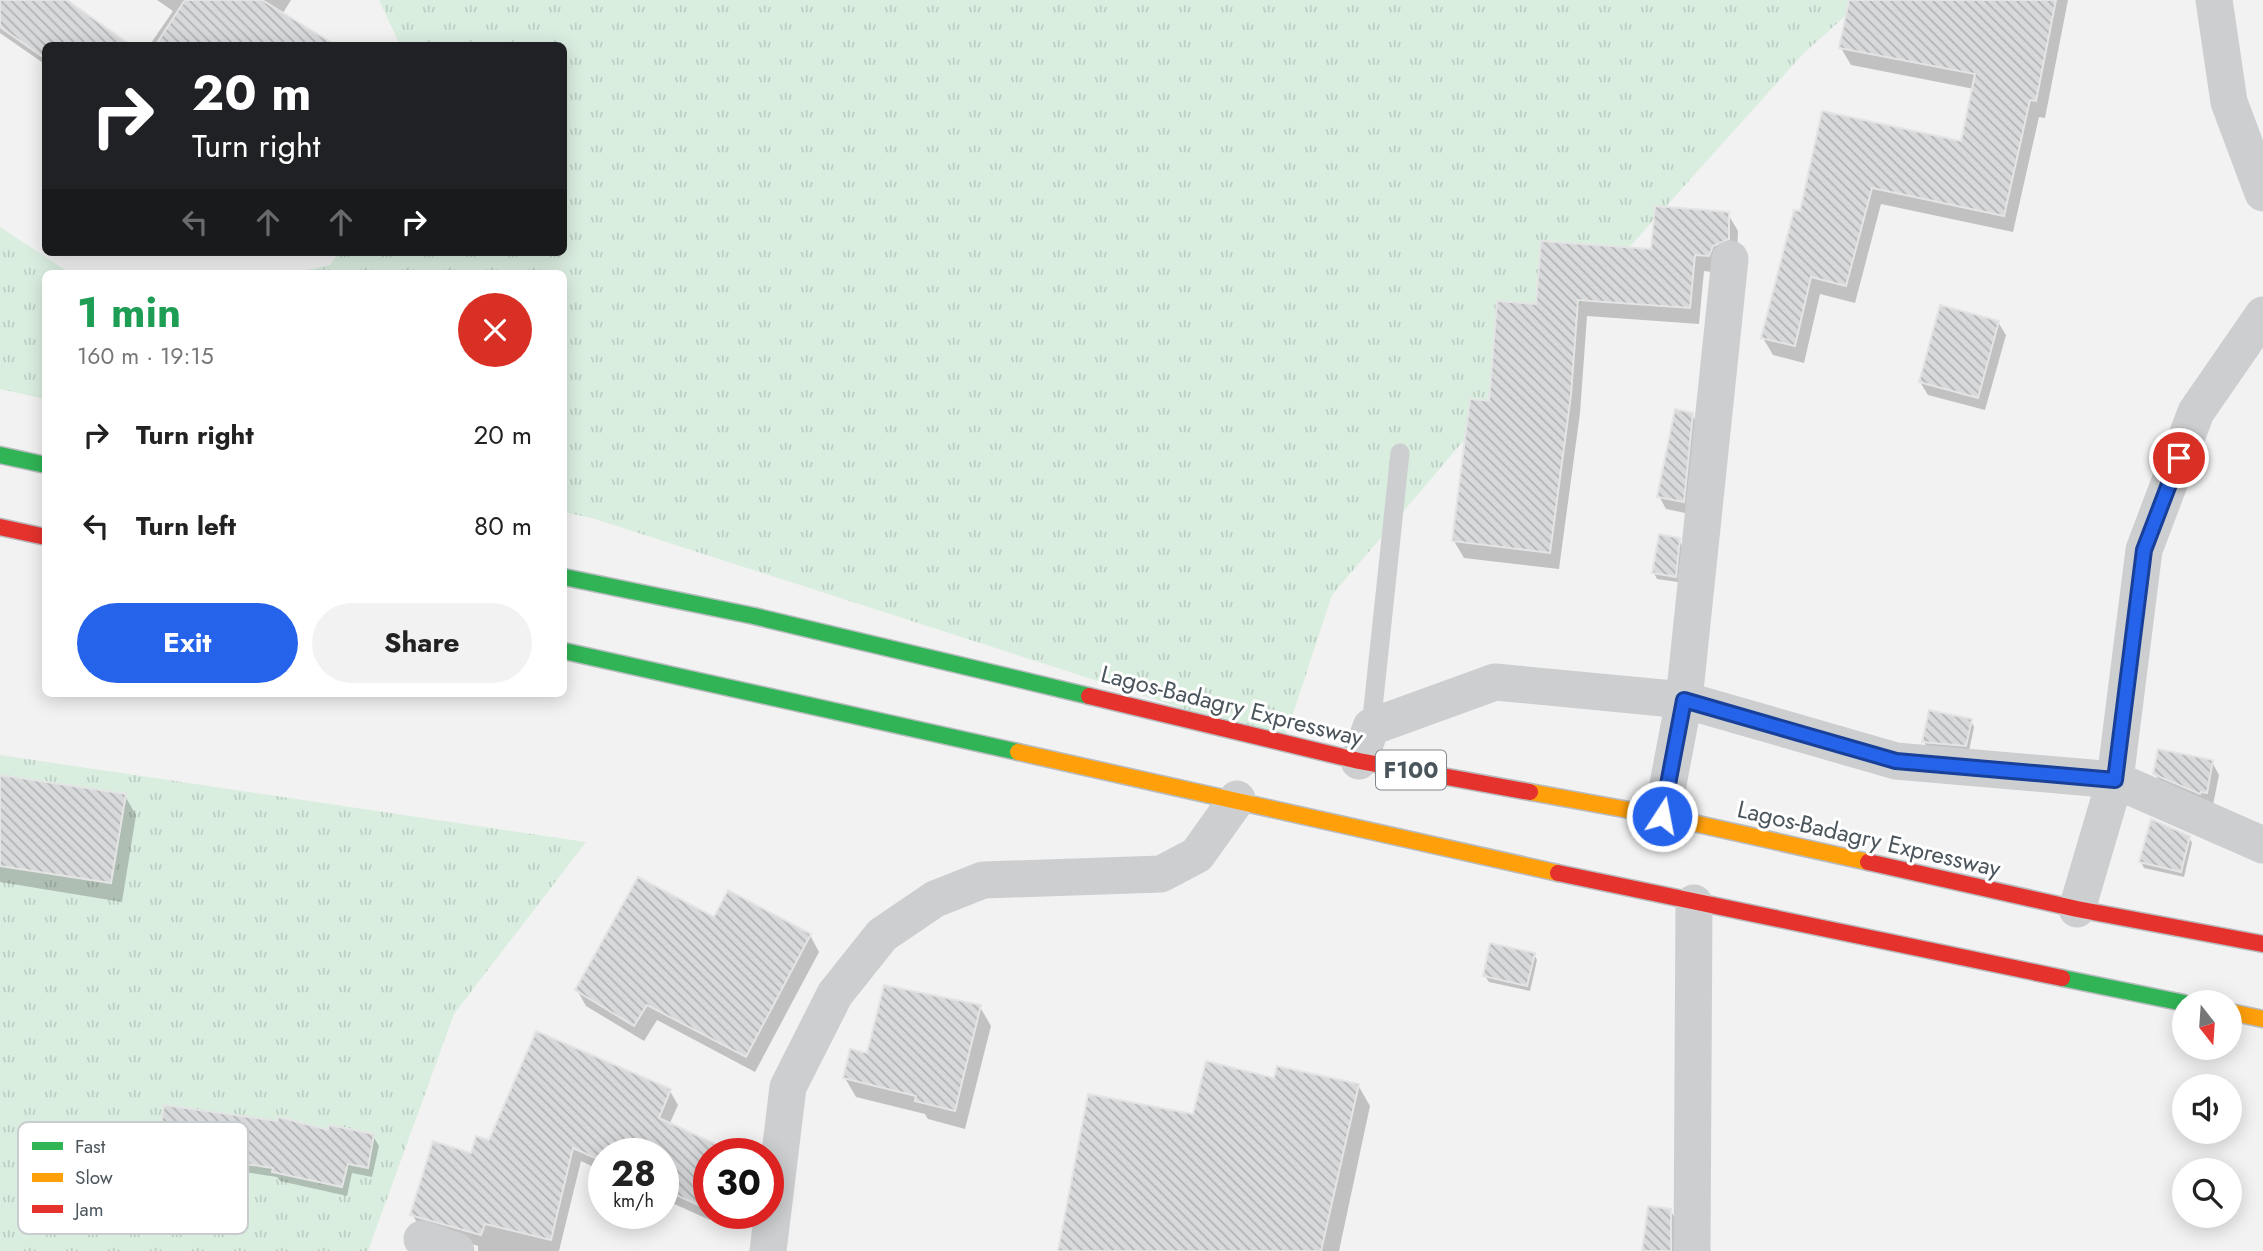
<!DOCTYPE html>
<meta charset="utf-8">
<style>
body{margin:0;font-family:Jost,sans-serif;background:#f2f2f2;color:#222;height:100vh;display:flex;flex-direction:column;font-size:26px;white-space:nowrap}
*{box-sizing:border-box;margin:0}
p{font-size:23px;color:#767676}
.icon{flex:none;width:38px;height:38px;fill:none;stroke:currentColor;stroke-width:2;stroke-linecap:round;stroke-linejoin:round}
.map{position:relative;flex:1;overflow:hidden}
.panel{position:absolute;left:42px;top:270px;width:525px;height:427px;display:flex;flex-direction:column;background:#fff;border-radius:10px;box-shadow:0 4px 18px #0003}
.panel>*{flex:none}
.hud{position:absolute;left:42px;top:42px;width:525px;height:214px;border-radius:10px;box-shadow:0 4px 18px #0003;background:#202124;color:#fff;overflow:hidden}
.needle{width:46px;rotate:163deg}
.fabs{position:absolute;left:2172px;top:990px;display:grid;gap:14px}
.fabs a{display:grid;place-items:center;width:70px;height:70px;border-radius:50%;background:#fff;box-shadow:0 4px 18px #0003;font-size:35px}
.speed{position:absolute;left:588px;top:1138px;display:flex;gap:14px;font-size:35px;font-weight:700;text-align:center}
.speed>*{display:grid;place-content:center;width:91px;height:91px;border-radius:50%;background:#fff;box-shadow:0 4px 18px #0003;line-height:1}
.speed small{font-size:18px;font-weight:400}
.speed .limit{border:10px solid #d22;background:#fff;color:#111}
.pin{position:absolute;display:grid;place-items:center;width:60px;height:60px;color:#fff;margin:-30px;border:4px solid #fff;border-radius:50%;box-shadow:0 2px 7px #0007}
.me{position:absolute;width:77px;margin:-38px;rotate:11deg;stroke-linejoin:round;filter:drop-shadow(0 0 5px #0008)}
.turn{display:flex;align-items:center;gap:24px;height:147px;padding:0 35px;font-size:32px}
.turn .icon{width:91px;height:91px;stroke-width:2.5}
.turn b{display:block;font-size:49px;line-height:60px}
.lanes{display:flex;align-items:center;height:66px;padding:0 35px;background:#0003;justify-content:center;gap:35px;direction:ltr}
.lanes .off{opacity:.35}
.round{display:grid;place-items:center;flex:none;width:74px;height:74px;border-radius:37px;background:#f2f2f2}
.summary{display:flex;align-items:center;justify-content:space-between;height:119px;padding:0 35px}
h1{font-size:42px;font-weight:700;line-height:52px;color:#1e9e55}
.button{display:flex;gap:14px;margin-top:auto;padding:14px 35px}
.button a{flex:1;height:80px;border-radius:42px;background:#2563eb;color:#fff;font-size:28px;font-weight:700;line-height:80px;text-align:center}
.button a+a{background:#f2f2f2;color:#222}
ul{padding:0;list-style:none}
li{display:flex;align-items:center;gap:21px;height:91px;padding:0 35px}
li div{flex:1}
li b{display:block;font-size:26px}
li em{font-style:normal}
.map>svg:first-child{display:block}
.grass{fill:url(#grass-tufts)}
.shadow{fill:#0003}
.building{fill:url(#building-back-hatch);stroke:#e4e4e5;stroke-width:2}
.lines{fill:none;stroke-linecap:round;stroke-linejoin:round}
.fast-casing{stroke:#b8bcc0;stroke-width:19}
.slow-casing{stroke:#b8bcc0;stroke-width:19}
.jam-casing{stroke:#b8bcc0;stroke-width:19}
.lane{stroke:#ccced0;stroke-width:19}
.street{stroke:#ccced0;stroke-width:37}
.fast{stroke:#30b455;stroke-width:16}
.slow{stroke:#ff9f0a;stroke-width:16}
.jam{stroke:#e5322d;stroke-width:16}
.route-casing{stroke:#184099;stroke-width:18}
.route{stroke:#2563eb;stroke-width:12}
.labels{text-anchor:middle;stroke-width:6;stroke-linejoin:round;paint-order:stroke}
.shield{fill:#fff;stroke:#81888d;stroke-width:2}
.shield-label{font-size:23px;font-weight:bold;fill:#4b555c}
.street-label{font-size:24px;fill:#4b555c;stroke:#fff}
.key{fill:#fff;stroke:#c9ccce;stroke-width:2}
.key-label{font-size:19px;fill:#4b555c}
</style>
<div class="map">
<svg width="2263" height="1251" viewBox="0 0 2263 1251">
<defs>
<pattern id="grass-tufts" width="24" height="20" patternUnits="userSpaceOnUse" patternTransform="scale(1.75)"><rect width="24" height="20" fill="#daeee0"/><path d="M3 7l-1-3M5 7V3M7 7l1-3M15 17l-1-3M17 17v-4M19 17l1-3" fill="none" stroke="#bdcec3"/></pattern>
<pattern id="building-back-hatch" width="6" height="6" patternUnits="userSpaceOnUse" patternTransform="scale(1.75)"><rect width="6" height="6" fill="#d8d9db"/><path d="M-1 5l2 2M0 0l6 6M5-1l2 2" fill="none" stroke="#b1b3b5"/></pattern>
</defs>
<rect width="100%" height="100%" fill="#f2f2f2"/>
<g class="grass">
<polygon points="379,0 1863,0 1803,54 1616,262 1332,595 1284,741 595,519 564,512 564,273 293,273 330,265 339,252 564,252 564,46 400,45"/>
<polygon points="0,227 70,273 46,273 45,399 0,389"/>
<polygon points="0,755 586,842 454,1014 368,1251 0,1251"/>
</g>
<g class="shadow">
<polygon points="0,0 63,0 46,46 46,65 0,33"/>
<polygon points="157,0 291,0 283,13 334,46 149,46 173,11"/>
<polygon points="1851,0 2068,0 2045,118 2039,117 2013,232 1881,204 1855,303 1820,294 1804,363 1773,355 1763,338 1802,213 1963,143 1974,89 1851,65 1841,48"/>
<polygon points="1728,214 1738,231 1737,256 1719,273 1704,271 1699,324 1587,316 1580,413 1559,569 1464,558 1454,541 1491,403 1538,306"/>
<polygon points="1998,322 2006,335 1985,410 1928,395 1920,382"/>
<polygon points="1692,414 1699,427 1690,514 1666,509 1659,496"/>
<polygon points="1679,540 1682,546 1678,582 1657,579 1654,573"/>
<polygon points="1971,721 1974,727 1969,751 1928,748 1924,742"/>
<polygon points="2212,762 2219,775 2213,805 2163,787 2155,774"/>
<polygon points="0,776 125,796 136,815 122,902 0,882"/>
<polygon points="2189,837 2192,843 2184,877 2144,868 2141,862"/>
<polygon points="714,919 810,935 819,952 755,1072 657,1020 644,1041 586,1006 577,990"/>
<polygon points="1534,954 1537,960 1530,991 1489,982 1485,976"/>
<polygon points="980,1007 991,1026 965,1129 928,1119 925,1114 856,1097 845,1078 869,1056"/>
<polygon points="1275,1080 1358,1085 1370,1106 1339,1251 1059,1251 1194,1116"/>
<polygon points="670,1091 678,1105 669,1125 728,1153 709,1153 709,1213 713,1213 710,1220 663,1199 663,1153 604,1153 604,1172 581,1161 559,1251 478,1251 478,1246 420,1228 412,1214 490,1142"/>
<polygon points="373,1136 379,1146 372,1177 352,1173 347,1196 280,1181 277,1177 164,1160 159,1150"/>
<polygon points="1670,1210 1678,1223 1679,1251 1644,1251"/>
</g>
<g class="building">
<polygon points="0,0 67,0 132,46 46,46 46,59 0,27"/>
<polygon points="185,0 262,0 337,46 155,46"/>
<polygon points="1849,0 2056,0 2036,101 2030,100 2004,216 1872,188 1846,286 1811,277 1795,346 1761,338 1794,210 1800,211 1822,111 1961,141 1975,74 1839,48"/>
<polygon points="1655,206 1729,212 1729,239 1713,246 1709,256 1695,255 1690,308 1578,300 1571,395 1550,553 1452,541 1470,399 1489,401 1497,301 1536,304 1541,241 1651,249"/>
<polygon points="1940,305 1999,321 1978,398 1919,382"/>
<polygon points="1675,409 1693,413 1684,502 1657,497"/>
<polygon points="1659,534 1680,538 1676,577 1652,573"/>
<polygon points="1929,710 1972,719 1966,746 1922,742"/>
<polygon points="2158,749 2213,760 2207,793 2201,792 2200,794 2153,774"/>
<polygon points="0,775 126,794 111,883 0,866"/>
<polygon points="2151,819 2190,836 2181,872 2139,862"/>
<polygon points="638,877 714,917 728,890 811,934 746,1057 647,1005 634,1026 575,990"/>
<polygon points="1490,943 1535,953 1527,986 1483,976"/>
<polygon points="884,985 981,1005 955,1111 915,1101 916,1096 843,1078 850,1049 867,1053"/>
<polygon points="536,1031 671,1089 659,1118 735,1153 709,1153 709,1210 663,1189 663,1153 604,1153 604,1162 573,1148 551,1240 485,1224 481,1235 410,1215 433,1141 471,1153 476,1136 489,1140"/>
<polygon points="1206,1061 1274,1078 1277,1066 1359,1084 1321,1251 1058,1251 1088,1094 1193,1114"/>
<polygon points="164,1105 277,1121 279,1117 328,1130 329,1125 374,1134 368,1168 348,1164 342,1187 272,1172 273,1168 157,1151"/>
<polygon points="1648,1206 1671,1209 1671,1251 1642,1251"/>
</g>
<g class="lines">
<defs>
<g id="fast">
<polyline points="0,455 46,465"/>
<polyline points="564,577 754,616 1089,696"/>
<polyline points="564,651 1018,752"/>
<polyline points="2062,978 2184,1003"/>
</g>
<g id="slow">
<polyline points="1018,752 1558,873"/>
<polyline points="1530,792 1662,816 1868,862"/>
<polyline points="2230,1012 2263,1019"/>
</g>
<g id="jam">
<polyline points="0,527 46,537"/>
<polyline points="1089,696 1359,761 1530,792"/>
<polyline points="1868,862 2077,909 2263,944"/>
<polyline points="1558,873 2062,978"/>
</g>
</defs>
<use href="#fast" class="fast-casing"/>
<use href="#slow" class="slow-casing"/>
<use href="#jam" class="jam-casing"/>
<polyline class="lane" points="1371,727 1400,453"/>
<g class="street">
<polyline points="2214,0 2229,102 2263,193"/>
<polyline points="1359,761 1371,727 1495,682 1684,700 1896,761 2115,780 2263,845"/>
<polyline points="1662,816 1684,700 1730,259"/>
<polyline points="2077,909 2115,780 2144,550 2196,412 2263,315"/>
<polyline points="422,1239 456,1251"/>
<polyline points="768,1251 788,1087 835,994 882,935 935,899 983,880 1161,874 1197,855 1237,799"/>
<polyline points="1692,1251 1694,903"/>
</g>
<use href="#fast" class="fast"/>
<use href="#slow" class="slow"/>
<use href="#jam" class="jam"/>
</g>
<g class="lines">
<defs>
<polyline id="route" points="1662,816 1684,700 1896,761 2115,780 2144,550 2179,458"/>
</defs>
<use href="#route" class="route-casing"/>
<use href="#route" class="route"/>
</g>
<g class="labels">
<rect class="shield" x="1376" y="750.5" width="70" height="39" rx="5"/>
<g class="shield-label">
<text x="1411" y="778">F100</text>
</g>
<g class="street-label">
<text transform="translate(1232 706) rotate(14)" y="8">Lagos-Badagry Expressway</text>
<text transform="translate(1869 839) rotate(13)" y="8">Lagos-Badagry Expressway</text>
</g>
</g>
<rect x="18" y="1122" width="230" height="112" rx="10" class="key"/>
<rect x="32" y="1142" width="31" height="8" fill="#30b455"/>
<rect x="32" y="1173" width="31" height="9" fill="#ff9f0a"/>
<rect x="32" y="1205" width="31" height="8" fill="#e5322d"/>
<g class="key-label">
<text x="75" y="1153">Fast</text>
<text x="75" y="1184">Slow</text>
<text x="75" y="1216">Jam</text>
</g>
</svg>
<div class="fabs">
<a><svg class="needle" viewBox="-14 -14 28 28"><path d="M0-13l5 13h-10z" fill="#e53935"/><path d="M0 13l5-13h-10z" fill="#767676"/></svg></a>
<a><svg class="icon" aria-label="sound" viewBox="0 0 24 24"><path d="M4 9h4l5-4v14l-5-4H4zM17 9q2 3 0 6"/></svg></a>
<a><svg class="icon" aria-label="search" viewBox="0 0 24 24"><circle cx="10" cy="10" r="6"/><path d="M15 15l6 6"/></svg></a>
</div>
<div class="speed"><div>28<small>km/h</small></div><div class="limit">30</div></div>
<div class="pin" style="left:2179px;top:458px;background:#d93025"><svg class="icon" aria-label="arrive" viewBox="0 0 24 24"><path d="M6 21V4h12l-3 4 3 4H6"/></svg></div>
<svg class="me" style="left:1662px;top:816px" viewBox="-20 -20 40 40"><circle r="17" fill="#2563eb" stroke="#fff" stroke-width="3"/><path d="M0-11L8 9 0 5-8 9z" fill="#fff"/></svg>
<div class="hud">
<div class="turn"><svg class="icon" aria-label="right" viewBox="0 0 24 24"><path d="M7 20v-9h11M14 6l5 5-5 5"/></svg><div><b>20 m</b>Turn right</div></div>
<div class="lanes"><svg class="icon off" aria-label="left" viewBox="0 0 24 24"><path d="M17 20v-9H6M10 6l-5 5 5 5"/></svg><svg class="icon off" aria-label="ahead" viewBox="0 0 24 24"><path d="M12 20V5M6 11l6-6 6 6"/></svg><svg class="icon off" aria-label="ahead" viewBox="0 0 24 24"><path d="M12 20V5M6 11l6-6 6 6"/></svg><svg class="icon" aria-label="right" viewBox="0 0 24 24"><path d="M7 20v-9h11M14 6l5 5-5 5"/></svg></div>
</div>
<section class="panel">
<div class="summary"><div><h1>1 min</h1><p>160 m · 19:15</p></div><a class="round" style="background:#d93025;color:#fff"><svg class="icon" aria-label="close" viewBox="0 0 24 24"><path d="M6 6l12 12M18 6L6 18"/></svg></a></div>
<ul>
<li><svg class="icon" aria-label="right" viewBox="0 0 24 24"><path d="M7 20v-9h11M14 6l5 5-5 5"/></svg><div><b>Turn right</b></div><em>20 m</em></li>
<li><svg class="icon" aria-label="left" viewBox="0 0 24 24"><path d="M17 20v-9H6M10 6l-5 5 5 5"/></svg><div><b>Turn left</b></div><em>80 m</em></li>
</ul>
<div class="button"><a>Exit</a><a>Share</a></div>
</section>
</div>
